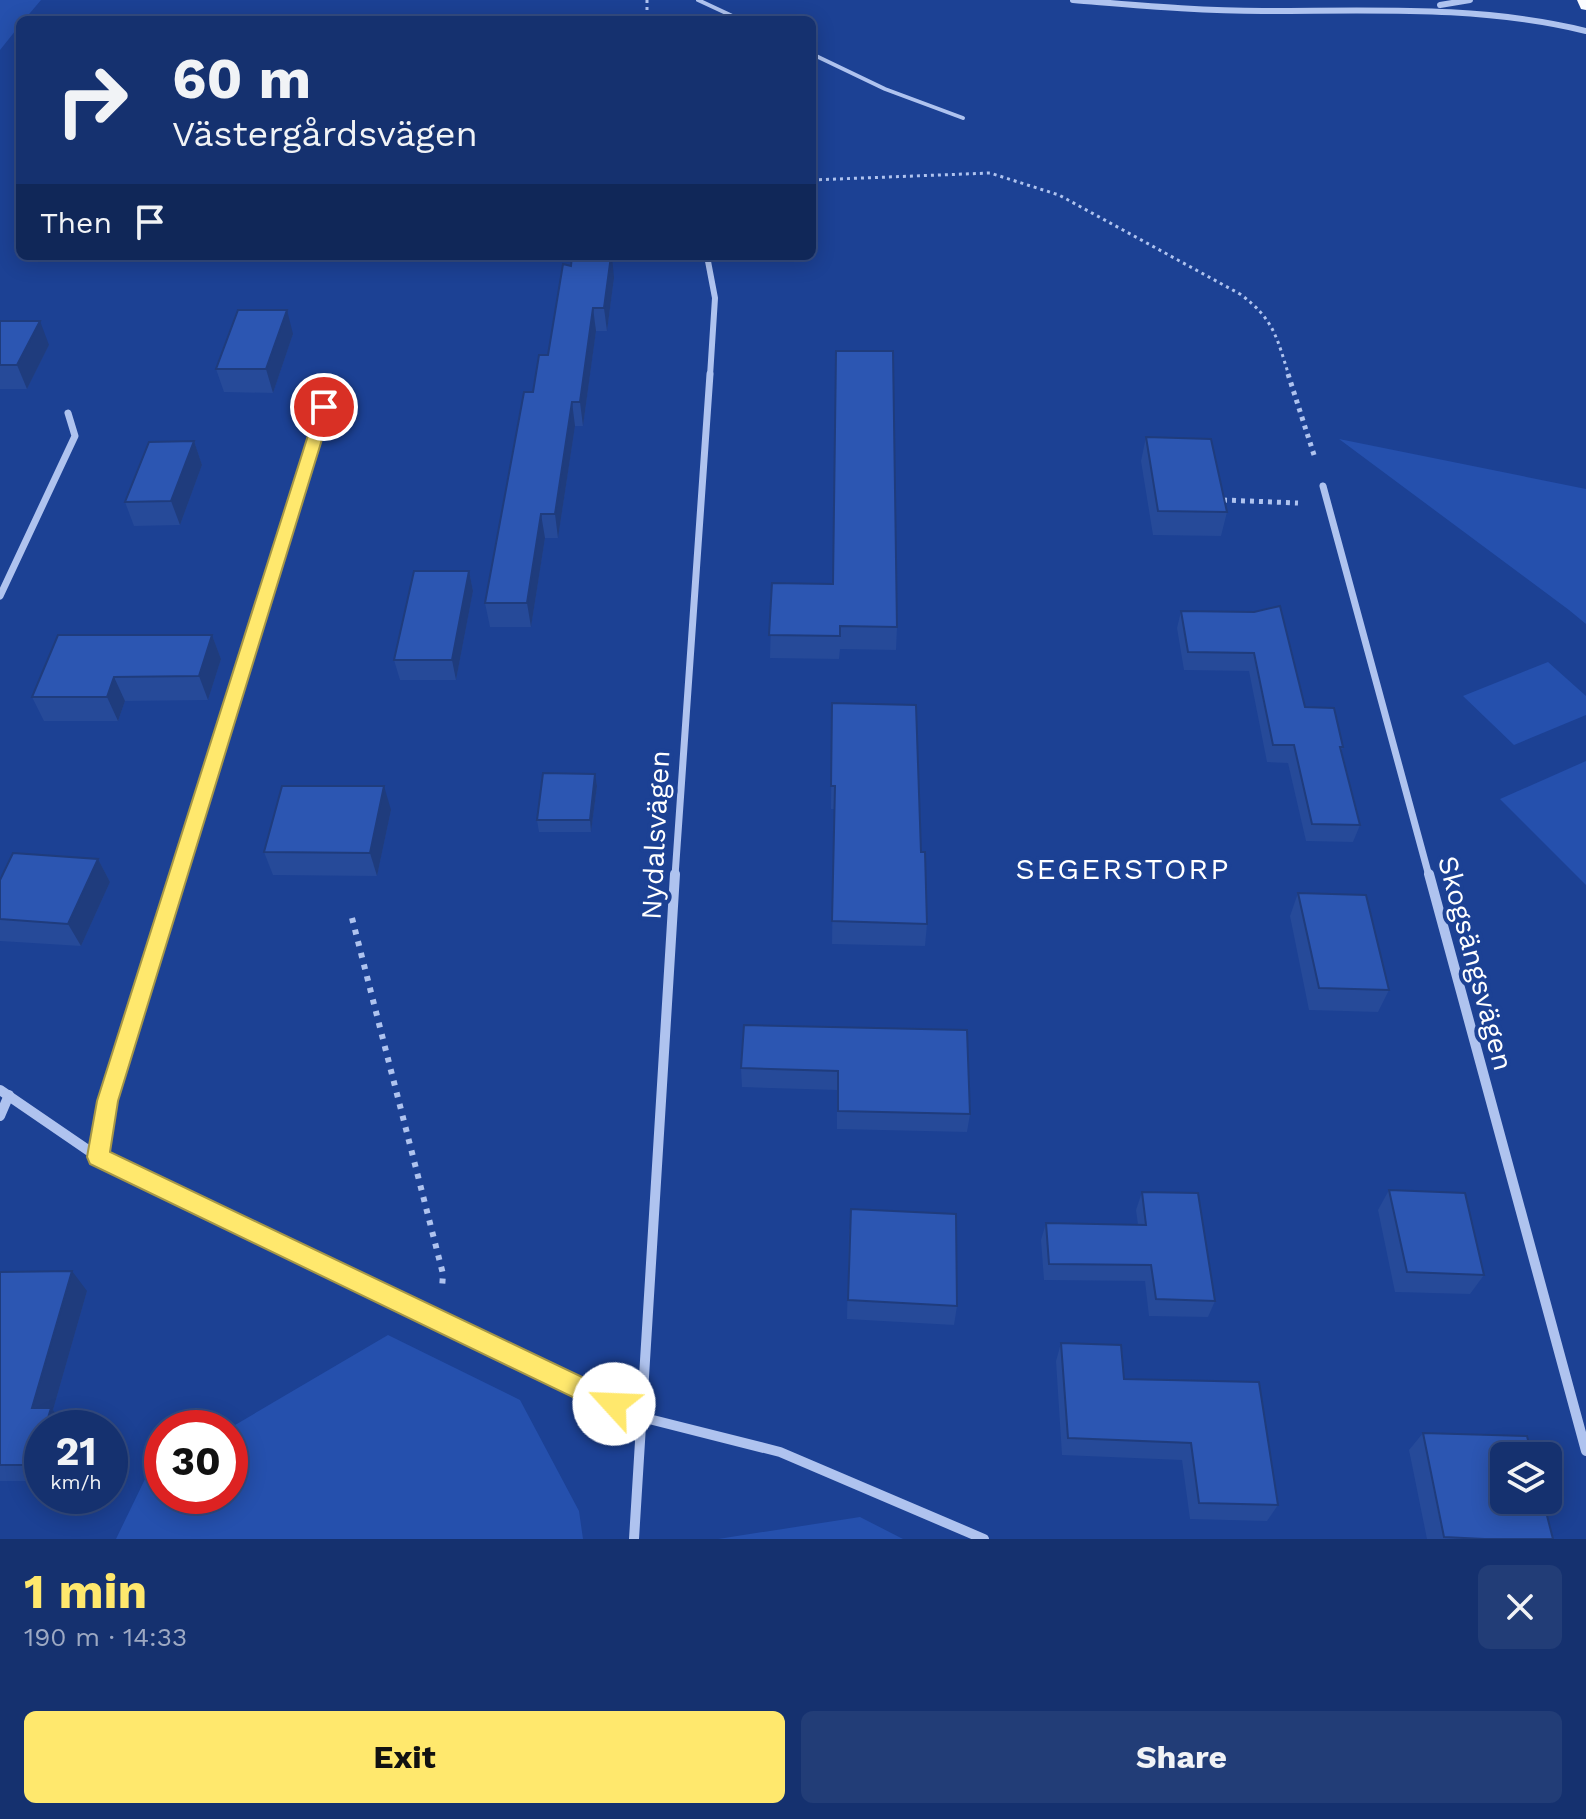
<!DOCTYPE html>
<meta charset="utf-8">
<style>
body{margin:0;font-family:"Work Sans",sans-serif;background:#223d77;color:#f1f3f6;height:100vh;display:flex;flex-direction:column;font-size:30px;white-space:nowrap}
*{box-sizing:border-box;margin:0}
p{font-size:26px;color:#9da9c3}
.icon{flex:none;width:44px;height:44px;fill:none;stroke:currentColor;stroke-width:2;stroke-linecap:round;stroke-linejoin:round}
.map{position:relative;height:1539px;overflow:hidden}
.panel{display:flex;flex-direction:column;background:#15316f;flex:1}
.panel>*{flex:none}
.guide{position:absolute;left:16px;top:16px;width:800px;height:244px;border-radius:12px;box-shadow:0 4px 20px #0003,0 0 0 2px #344c82;background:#15316f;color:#f1f3f6;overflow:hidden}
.tools{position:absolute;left:1490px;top:1442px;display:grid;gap:16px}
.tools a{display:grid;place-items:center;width:72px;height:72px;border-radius:12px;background:#15316f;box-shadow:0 4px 20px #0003,0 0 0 2px #344c82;font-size:40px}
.speed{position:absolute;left:24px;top:1410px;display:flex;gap:16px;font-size:40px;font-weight:700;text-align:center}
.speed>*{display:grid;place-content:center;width:104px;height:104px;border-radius:50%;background:#15316f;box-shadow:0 4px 20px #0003,0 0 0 2px #344c82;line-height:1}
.speed small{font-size:20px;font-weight:400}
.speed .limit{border:12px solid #d22;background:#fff;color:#111}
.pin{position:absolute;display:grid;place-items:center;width:68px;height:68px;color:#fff;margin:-34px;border:4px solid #fff;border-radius:50%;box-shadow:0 2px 8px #0007}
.me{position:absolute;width:88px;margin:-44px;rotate:295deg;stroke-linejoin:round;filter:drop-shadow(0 0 6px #0008)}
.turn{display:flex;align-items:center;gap:28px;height:168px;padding:0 24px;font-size:36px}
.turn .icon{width:104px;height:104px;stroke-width:2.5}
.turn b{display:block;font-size:56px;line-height:68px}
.then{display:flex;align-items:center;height:76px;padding:0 24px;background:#0003;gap:16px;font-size:30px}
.round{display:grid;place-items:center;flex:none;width:84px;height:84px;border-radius:12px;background:#223d77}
.overview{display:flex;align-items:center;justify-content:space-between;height:136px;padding:0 24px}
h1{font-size:48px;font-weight:700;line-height:60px;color:#ffe86d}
.button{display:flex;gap:16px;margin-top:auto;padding:16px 24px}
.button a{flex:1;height:92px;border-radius:12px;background:#ffe86d;color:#111;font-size:32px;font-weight:700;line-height:92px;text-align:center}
.button a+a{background:#223d77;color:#f1f3f6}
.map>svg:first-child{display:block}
.green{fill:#2550ad}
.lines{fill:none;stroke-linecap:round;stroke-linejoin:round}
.path-far2{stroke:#afc3ef;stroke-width:3;stroke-dasharray:3 4;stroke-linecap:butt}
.path-far1{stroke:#afc3ef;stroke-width:5;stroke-dasharray:4 5;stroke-linecap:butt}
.path{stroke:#afc3ef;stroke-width:6;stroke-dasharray:5 7;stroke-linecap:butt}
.service{stroke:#afc3ef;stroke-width:4}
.minor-far2{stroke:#afc3ef;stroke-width:6}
.minor-far1{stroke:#afc3ef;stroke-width:7}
.minor{stroke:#afc3ef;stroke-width:10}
.trunk{fill:#fbfcff;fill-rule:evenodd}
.wall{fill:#264a99}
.shaded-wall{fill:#1f3c7d}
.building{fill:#2c56b2;stroke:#1f3c7d;stroke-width:2}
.route{fill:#ffe86d;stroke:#a69747;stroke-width:2}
.labels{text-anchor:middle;stroke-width:8;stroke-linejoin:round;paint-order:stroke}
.street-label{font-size:28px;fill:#fff;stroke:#1c4194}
.neighbourhood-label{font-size:30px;letter-spacing:2px;fill:#fff;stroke:#1c4194}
</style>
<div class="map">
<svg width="1586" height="1539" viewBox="0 0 1586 1539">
<rect width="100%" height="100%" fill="#1c4194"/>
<g class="green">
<polygon points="0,0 41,0 24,20 20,20 20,25 0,50"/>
<polygon points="1339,439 1586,489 1586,624 1569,610"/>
<polygon points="1548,662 1586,696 1586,715 1514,745 1463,696"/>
<polygon points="1586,761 1586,885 1500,799"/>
<polygon points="388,1335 520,1400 579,1511 583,1539 116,1539 146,1477 162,1468 162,1496 230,1496 230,1428"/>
<polygon points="860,1517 903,1539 718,1539"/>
</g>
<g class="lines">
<g class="path-far2">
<polyline points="647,0 647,20"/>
<path d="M812,180L990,173L1059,195L1240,294C1274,319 1277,338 1289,376"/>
</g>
<g class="path-far1">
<polyline points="1288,374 1315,458"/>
<polyline points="1223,500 1298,503"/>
</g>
<polyline class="path" points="352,918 443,1274 442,1289"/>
<g class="service">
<polyline points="698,0 741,20"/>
<polyline points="812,54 885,89 963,118"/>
</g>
<g class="minor-far2">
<path d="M1073,0C1136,5 1199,11 1263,11C1372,11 1479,5 1586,31"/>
<polyline points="1440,5 1470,0"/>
<polyline points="707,256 715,298 710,376"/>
</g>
<g class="minor-far1">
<polyline points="1323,486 1429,876"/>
<polyline points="0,596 75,436 68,413"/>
<polyline points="178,876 324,407 307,386"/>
<polyline points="675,876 710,374"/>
</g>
<g class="minor">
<polyline points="1429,874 1586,1451"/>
<polyline points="0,1090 98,1157 641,1417 780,1452 984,1539"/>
<polyline points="0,1116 9,1095"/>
<polyline points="98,1157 108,1101 179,874"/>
<polyline points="634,1539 675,874"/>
</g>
<polygon class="trunk" points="1577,0 1586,0 1586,10 1581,9"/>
</g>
<g class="wall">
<polygon points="614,278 607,331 596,331 583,426 575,426 558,538 545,538 531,627 490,627 485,603 548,355"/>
<polygon points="0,321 49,345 27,389 0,389"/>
<polygon points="293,334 273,393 224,392 216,369"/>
<polygon points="1146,437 1227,512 1221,536 1153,535 1141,461"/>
<polygon points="194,441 202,465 180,525 134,526 125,502"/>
<polygon points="469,571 473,591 456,680 400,680 394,660"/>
<polygon points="772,583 897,627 896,650 840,649 839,659 770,658"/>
<polygon points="1181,611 1254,612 1305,707 1343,747 1341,752 1360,825 1353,842 1306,841 1288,763 1267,762 1249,671 1184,670 1177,628"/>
<polygon points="212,635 221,659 208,700 125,701 118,721 44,721 32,697"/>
<polygon points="832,703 921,852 927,924 925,946 832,944 834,809 831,809"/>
<polygon points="595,774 597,786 591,832 539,832 537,820"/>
<polygon points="391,810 377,876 273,875 264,852"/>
<polygon points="98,859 110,882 81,946 0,941 0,880"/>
<polygon points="1298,893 1389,990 1378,1012 1309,1010 1290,916"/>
<polygon points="744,1025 970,1114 967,1132 837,1129 837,1090 742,1087 741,1068"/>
<polygon points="1389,1190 1484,1275 1470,1294 1395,1292 1378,1210"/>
<polygon points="1142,1192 1215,1301 1208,1317 1149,1316 1145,1281 1044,1280 1041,1240 1046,1223 1138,1225 1136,1210"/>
<polygon points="849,1229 957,1306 954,1325 847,1319"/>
<polygon points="0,1272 87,1291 53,1410 67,1425 42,1428 42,1481 0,1481"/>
<polygon points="1061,1343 1124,1379 1278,1505 1267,1521 1190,1519 1182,1460 1062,1455 1056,1361"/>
<polygon points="1423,1433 1553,1539 1427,1539 1409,1450"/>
</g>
<g class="shaded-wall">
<polygon points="612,256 614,278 607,331 604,308"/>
<polygon points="593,308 596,331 583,426 580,402"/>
<polygon points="287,310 293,334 273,393 266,369"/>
<polygon points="40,321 49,345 27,389 17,365"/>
<polygon points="572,402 575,426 558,538 555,514"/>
<polygon points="194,441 202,465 180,525 171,501"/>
<polygon points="541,514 545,538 531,627 527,603"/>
<polygon points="469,571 473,591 456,680 452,660"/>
<polygon points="212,635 221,659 208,700 199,676"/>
<polygon points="114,677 125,701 118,721 107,697"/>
<polygon points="595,774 597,786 591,832 590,820"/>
<polygon points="384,786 391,810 377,876 370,853"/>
<polygon points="98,859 110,882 81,946 68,924"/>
<polygon points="72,1271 87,1291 53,1410 67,1425 66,1428 45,1428 32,1408"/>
<polygon points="42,1440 42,1472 35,1465"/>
</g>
<g class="building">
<polygon points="572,256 611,256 604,308 593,308 580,402 572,402 555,514 541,514 527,603 485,603 524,392 533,392 539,355 548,355 563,264 571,266"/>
<polygon points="238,310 287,310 266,369 216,369"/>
<polygon points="0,321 40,321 17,365 0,365"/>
<polygon points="836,351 893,351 897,627 840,626 840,636 769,635 772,583 833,584"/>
<polygon points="1146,437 1211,439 1227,512 1158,511"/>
<polygon points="194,441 171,501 125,502 149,442"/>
<polygon points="414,571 469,571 452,660 394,660"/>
<polygon points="1280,606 1305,707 1334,708 1343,747 1340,747 1360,825 1312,824 1294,745 1273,745 1254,653 1188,652 1181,611 1254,612"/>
<polygon points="58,635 212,635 199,676 114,677 107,697 32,697"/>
<polygon points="832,703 916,705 921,852 925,852 927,924 832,921 835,786 831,786"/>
<polygon points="543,773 595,774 590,820 537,820"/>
<polygon points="282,786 384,786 370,853 264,852"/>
<polygon points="13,853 98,859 68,924 0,919 0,880"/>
<polygon points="1298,893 1366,895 1389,990 1319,988"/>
<polygon points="744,1025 967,1030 970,1114 838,1111 838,1071 741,1068"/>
<polygon points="1389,1190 1465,1193 1484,1275 1407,1272"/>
<polygon points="1142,1192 1198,1193 1215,1301 1156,1299 1151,1265 1049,1264 1046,1223 1146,1225"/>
<polygon points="851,1209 956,1214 957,1306 848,1300"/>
<polygon points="72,1271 32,1408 51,1408 45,1428 42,1428 42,1440 35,1465 0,1465 0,1272"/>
<polygon points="1061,1343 1121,1345 1124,1379 1259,1382 1278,1505 1199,1503 1191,1443 1068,1438"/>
<polygon points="1423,1433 1527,1436 1532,1456 1504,1456 1504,1500 1543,1500 1553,1539 1484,1539 1444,1537"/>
</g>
<polygon class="route" points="324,403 332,407 118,1101 110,1152 622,1396 626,1404 622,1413 614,1417 90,1164 87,1157 97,1101 317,407"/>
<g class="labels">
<g class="street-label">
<text transform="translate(655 835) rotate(-87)" y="10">Nydalsvägen</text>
<text transform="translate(1476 963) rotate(75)" y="10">Skogsängsvägen</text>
</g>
<g class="neighbourhood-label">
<text x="1123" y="879">SEGERSTORP</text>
</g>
</g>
</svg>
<div class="tools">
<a><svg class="icon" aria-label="layers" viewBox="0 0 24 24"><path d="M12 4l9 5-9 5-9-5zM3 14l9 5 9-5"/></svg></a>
</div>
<div class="speed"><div>21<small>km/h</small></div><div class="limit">30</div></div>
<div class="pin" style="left:324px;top:407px;background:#d93025"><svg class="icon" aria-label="arrive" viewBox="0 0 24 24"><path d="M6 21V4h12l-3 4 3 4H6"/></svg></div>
<svg class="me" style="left:614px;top:1404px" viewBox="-20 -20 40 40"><circle r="19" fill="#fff"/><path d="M0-13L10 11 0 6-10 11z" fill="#ffe86d"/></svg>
<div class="guide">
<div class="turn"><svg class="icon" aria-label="right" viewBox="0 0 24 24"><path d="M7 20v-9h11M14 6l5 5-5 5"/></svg><div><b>60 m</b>Västergårdsvägen</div></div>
<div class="then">Then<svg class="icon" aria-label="arrive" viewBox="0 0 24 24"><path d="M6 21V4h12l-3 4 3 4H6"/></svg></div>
</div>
</div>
<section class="panel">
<div class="overview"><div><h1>1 min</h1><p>190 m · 14:33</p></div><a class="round"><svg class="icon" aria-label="close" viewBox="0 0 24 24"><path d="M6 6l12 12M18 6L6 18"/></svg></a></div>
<div class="button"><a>Exit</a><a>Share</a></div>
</section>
